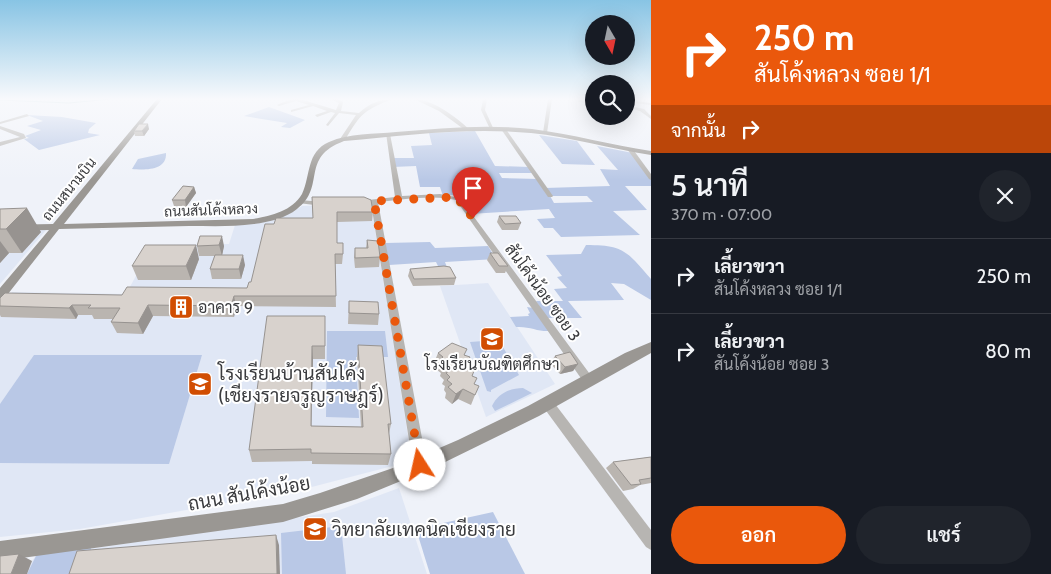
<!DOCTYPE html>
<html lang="th">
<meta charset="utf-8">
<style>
body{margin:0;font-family:Cabin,Sarabun,sans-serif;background:#20242c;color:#f1f3f6;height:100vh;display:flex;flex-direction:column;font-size:19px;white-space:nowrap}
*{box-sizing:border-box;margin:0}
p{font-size:16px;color:#9ea1a6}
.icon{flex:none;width:28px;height:28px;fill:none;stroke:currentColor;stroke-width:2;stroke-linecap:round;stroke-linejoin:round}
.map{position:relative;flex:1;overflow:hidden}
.drawer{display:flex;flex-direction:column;background:#171b24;width:400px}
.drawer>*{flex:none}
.top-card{background:#ea580c;color:#fff;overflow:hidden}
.needle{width:32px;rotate:171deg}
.buttons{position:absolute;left:585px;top:15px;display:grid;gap:10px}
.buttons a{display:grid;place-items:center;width:50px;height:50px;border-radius:50%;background:#171b24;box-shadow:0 5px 20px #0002;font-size:25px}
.pin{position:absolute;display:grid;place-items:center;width:42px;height:42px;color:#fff;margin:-51px -21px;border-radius:50% 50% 50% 0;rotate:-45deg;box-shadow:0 0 5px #0007}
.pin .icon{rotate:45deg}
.me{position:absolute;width:55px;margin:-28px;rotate:350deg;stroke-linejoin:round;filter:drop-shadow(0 0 4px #0008)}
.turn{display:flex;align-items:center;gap:18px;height:105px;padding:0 20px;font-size:22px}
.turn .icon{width:65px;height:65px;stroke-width:2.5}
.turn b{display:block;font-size:35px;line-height:42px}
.then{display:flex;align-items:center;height:48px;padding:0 20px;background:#0003;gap:10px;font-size:19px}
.round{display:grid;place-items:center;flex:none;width:52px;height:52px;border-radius:26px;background:#20242c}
.overview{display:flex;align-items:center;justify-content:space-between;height:85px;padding:0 20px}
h1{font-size:30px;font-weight:600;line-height:38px}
.primary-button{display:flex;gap:10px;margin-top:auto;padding:10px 20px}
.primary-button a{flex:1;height:58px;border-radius:30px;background:#ea580c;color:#fff;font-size:20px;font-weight:600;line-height:58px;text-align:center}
.primary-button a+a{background:#20242c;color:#f1f3f6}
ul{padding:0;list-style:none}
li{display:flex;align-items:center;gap:15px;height:75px;padding:0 20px;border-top:1px solid #363941}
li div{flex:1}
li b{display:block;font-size:19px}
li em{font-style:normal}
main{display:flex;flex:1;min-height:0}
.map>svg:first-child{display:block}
.built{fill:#e0e7f5}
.green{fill:#b9c8e6;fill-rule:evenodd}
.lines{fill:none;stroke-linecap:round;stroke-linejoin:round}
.stream{stroke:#7cacaf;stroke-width:1}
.street{fill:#b7b5b2;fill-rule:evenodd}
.secondary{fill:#9a9793;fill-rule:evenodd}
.wall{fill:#bab5b0}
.shaded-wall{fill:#979390}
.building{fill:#d8d2cd;stroke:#979390}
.route{stroke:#ea580c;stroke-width:9;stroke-dasharray:0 16.2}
.labels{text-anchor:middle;stroke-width:4;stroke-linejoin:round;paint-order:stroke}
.far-street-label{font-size:14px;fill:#3a3b3e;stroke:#fff}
.street-label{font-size:16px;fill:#3a3b3e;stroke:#fff}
.poi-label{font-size:16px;fill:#3a3b3e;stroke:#fff;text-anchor:start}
.near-poi-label{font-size:19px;fill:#3a3b3e;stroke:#fff;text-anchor:start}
.near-street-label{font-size:19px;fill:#3a3b3e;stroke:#fff}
</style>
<main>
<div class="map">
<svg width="651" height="574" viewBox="0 0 651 574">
<rect width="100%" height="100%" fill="#eff2f9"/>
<g class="built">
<polygon points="371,204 412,461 304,489 80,529 0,537 0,307 12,292 126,294 153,245 229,244 235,225 260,223 291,213 302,206"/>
<polygon points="46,230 0,284 0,231"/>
<polygon points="488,283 555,384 486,417 440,286"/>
<polygon points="399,488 427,574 0,574 0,565 32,561 37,554 103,547 334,512"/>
</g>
<g class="green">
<polygon points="269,107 305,120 290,128 281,127 287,123 244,116"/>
<polygon points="27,115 62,117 96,123 89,129 88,133 100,135 39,150 24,139 29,138 25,136 41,130 27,126 43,121"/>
<path d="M475,131L495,166L530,167L535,173H499L502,178L539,179L545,188L610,186L600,169L618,170L597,146L633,153L651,178V186H625L647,210L613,211L640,235L561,237L553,228H544L537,219L555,218L549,209L470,214L454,195L443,196L440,187H420L416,166L392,167L391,158H414L411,146L432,145L429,133ZM550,196H587L593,202L554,203Z"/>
<polygon points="539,135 577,141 595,165 562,164"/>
<path d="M166,153C167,171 144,170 132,169L138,159Z"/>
<polygon points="430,242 435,248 488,246 496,259 445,262 449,273 441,272 436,262 389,265 385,243"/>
<path d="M586,245C625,245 627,252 651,279V300L624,284L611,283L624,300L568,301L582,318H547L536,301H563L554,289L567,288L557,277L562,276L546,255L581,254Z"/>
<path d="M527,307L533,308L550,331C538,332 530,326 516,327L510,317L529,316L528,314L530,313Z"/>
<polygon points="327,331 385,331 388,357 356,357 359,418 326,417"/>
<polygon points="497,340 500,342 519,375 491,390 491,392 487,391 470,342"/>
<polygon points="34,355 202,355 169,464 0,463 0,404"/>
<path d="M523,388L532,393L495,411L492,406C498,393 511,388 523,388Z"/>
<polygon points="493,512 525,574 430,574 416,529"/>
<polygon points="341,526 346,574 282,574 281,533"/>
<polygon points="91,546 91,561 87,574 27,574 37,554"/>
</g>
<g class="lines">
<polyline class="stream" points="0,100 69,103 110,99"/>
<g class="street">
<path d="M291,99H300L336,110L339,103L330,99H337L343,102L341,111L359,113C369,104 379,99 392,99C363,111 361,113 345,140L343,141L340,139L356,115L339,113L328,126L326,125L335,113L331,112L317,117L315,115L327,111L313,106L291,112V110L309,105L296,101L279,106L277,105Z"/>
<path d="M414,99C432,99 456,117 469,129L465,130L439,111Z"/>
<polygon points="483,99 487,99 485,110 494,130 490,129 481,110"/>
<polygon points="548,99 552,99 547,133 545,134 543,133"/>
<polygon points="579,100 594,102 594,104 578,102"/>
<polygon points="636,101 651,103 651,105 635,103"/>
<polygon points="626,105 644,109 651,116 651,119 640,111 626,107"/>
<polygon points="27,114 29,116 0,124 0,122"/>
<polygon points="0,126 24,134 26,138 0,146 0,142 20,137 0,129"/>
<polygon points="501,128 505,128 553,196 552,197 548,197 501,129"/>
<path d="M386,133L390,134L402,196L440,194L460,198L595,381L593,384L589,386L585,384L456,200C433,194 400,200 378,202L427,465L425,470L420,472L415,470L413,465L371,203L359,205L356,203L359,201L395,197Z"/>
<polygon points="628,148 632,148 651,174 651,180 649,179 627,149"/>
<polygon points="300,200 323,202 326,204 323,206 298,203 297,202"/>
<polygon points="548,399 552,400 651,530 651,550 646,547 544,408 542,404 544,400"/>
</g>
<g class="secondary">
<path d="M157,99H162L64,224L253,219C271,216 292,211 302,194C311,175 306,152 329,142C349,133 374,134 396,132C441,128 487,124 532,129C572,134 611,145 651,151V155C611,149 571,137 531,133C469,127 406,135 344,141C299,158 327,186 297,209C286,218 269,222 254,224C233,227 211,226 189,226C146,227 103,228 59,229L4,299L0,300V288L49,230L0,231V225L53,224Z"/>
<polygon points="651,342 651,353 539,416 435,467 357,499 283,522 0,561 0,541 283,504 320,493 393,468 458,440 528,406 625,353"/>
</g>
</g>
<g class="wall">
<polygon points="149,129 144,136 135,136 134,131"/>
<polygon points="194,187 196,193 186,207 174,206 172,200"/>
<polygon points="312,197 373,212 372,221 337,222 337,243 343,254 342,264 335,264 336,307 236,306 234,317 153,316 143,334 117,333 111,322 113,319 94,319 92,315 78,315 76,319 1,317 0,315 0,298 122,295 247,288 251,282 274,224 313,218"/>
<polygon points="0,209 41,232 22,253 9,253 0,263"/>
<polygon points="499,216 521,223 518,230 502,230 497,222"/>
<polygon points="200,236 224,246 222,255 245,265 241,279 212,279 210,269 215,256 199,256 197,246"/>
<polygon points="367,240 380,257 379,267 355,268 354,258 355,248 366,248"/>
<polygon points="490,253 508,266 505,273 496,273 487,260"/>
<polygon points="199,259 191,280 138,280 132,266"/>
<polygon points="410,269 456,278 454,285 413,286 408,276"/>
<polygon points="349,301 379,314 378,325 348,324"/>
<polygon points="325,316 325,359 313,359 311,426 361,427 357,358 358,345 391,424 389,434 391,454 388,465 312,464 312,461 252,462 249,450"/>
<polygon points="438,353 465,355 468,361 469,369 474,384 475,395 471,405 458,399 452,404 445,398 446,393 444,390 445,386 442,384 444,380 440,376 441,373 437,370 438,367 434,363"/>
<polygon points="555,356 578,364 573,371 560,374 550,363"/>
<polygon points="651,457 651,483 640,485 633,489 623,491 606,468 613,462"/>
</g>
<g class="shaded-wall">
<polygon points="148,124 149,129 144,136 142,131"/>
<polygon points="194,187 196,193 186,207 185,200"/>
<polygon points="27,208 41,232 22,253 6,229"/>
<polygon points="222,236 224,246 222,256 219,245"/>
<polygon points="0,241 9,253 0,263"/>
<polygon points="196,245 199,259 191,280 186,266"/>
<polygon points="243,255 245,265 241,279 239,269"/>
<polygon points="234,296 236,306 234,317 231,306"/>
<polygon points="72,305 78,315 76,319 69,308"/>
<polygon points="148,305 153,316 143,334 138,323"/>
<polygon points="312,346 313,359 311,438 311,426"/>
<polygon points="578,364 573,371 560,374 565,367"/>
<polygon points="463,389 458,399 452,404 456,394"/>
<polygon points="276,535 279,545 280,574 277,574"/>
<polygon points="19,554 32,561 27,574 11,574"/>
</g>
<g class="building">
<polygon points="139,124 148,124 142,131 134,131"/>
<polygon points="183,186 194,187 185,200 172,200"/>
<polygon points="312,197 364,197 371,200 373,212 337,212 337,243 343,243 343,254 335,254 336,296 234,296 231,306 148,305 138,323 111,322 120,308 88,308 91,305 72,305 69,308 0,306 0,298 5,293 122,295 127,287 247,288 249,282 251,282 265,224 274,224 276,218 313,218"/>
<polygon points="27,208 6,229 0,229 0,209"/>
<polygon points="499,216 516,216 521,223 505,224"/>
<polygon points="200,236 222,236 219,245 197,246"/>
<polygon points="367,240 378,241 380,257 355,258 355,248 368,248"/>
<polygon points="145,245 196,245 186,266 132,266"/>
<polygon points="490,253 498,253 508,266 499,266"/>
<polygon points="215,255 243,255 239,269 210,269"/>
<polygon points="444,266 450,267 456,278 414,279 410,269"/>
<polygon points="349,301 378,302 379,314 349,313"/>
<polygon points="267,316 325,316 325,346 312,346 311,426 363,427 358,345 382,346 391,424 388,424 391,454 311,453 311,449 249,450"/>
<polygon points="452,343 467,349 464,355 470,357 468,361 472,363 469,369 474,371 472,376 477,378 474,384 479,386 475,395 463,389 456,394 448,387 452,384 447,380 450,377 446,373 449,371 443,366 446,364 441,359 443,357 438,353"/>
<polygon points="570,352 578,364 565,367 555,356"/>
<polygon points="651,457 651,478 639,480 641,484 631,485 613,462"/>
<polygon points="276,535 277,574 69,574 77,551"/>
<polygon points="19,554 11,574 0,574 0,556"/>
</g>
<linearGradient id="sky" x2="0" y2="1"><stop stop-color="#88c4e4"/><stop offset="0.55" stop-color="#f8f9fc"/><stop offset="1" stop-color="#f8f9fc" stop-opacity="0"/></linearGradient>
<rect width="651" height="180" fill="url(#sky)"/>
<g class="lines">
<polyline class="route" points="420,465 374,201 454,197 458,199 473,218"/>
</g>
<defs>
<symbol id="building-square" viewBox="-11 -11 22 22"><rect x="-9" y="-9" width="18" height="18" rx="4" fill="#d14d02" stroke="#fff"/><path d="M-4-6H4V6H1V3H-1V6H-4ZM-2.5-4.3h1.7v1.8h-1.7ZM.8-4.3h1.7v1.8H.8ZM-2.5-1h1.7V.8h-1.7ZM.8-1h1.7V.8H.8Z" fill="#fff"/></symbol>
<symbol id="school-square" viewBox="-11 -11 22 22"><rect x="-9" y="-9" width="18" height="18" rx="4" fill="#d14d02" stroke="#fff"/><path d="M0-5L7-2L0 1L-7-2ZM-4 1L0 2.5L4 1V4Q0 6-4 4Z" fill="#fff"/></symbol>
<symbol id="university-square" viewBox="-11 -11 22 22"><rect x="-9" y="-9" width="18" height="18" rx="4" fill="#d14d02" stroke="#fff"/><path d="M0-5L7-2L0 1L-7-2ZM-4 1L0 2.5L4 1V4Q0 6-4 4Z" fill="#fff"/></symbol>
</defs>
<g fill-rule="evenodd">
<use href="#building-square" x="167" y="293" width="28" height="28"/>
<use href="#school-square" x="478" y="325" width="28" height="28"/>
<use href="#school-square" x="186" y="370" width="28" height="28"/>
<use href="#university-square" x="301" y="515" width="28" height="28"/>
</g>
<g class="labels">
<g class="far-street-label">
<text transform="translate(69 189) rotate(-51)" y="5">ถนนสนามบิน</text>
<text transform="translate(211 210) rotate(-2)" y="5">ถนนสันโค้งหลวง</text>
</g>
<g class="street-label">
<text transform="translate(543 292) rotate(54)" y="6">สันโค้งน้อย ซอย 3</text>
</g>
<g class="poi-label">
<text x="198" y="313">อาคาร 9</text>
<text x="492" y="370" text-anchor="middle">โรงเรียนบัณฑิตศึกษา</text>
</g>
<g class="near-poi-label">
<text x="218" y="380">โรงเรียนบ้านสันโค้ง<tspan x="218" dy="22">(เชียงรายจรูญราษฎร์)</tspan></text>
<text x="332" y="536">วิทยาลัยเทคนิคเชียงราย</text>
</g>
<g class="near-street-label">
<text transform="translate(249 493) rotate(-10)" y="7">ถนน สันโค้งน้อย</text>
</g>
</g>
</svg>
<div class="buttons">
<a><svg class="needle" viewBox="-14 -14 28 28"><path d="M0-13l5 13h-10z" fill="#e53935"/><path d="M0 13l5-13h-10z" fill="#9ea1a6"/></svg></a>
<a><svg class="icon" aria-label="search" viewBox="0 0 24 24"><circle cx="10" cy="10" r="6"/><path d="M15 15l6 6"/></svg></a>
</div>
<div class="pin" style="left:473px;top:218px;background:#d93025"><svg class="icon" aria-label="arrive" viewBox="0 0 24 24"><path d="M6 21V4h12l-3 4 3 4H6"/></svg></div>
<svg class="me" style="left:420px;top:465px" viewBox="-20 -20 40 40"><circle r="19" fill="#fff"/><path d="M0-13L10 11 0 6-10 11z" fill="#ea580c"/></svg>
</div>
<section class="drawer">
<div class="top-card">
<div class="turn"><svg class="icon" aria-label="right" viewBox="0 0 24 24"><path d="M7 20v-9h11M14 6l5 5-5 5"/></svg><div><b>250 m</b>สันโค้งหลวง ซอย 1/1</div></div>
<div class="then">จากนั้น<svg class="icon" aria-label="right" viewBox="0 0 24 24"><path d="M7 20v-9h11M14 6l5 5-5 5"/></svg></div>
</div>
<div class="overview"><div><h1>5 นาที</h1><p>370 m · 07:00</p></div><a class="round"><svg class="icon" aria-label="close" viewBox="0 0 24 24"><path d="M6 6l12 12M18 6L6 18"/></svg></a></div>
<ul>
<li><svg class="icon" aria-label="right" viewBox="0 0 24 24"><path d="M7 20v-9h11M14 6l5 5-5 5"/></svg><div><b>เลี้ยวขวา</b><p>สันโค้งหลวง ซอย 1/1</p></div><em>250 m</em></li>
<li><svg class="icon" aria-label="right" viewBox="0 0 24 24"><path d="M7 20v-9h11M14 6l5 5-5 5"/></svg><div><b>เลี้ยวขวา</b><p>สันโค้งน้อย ซอย 3</p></div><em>80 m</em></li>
</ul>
<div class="primary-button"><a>ออก</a><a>แชร์</a></div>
</section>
</main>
